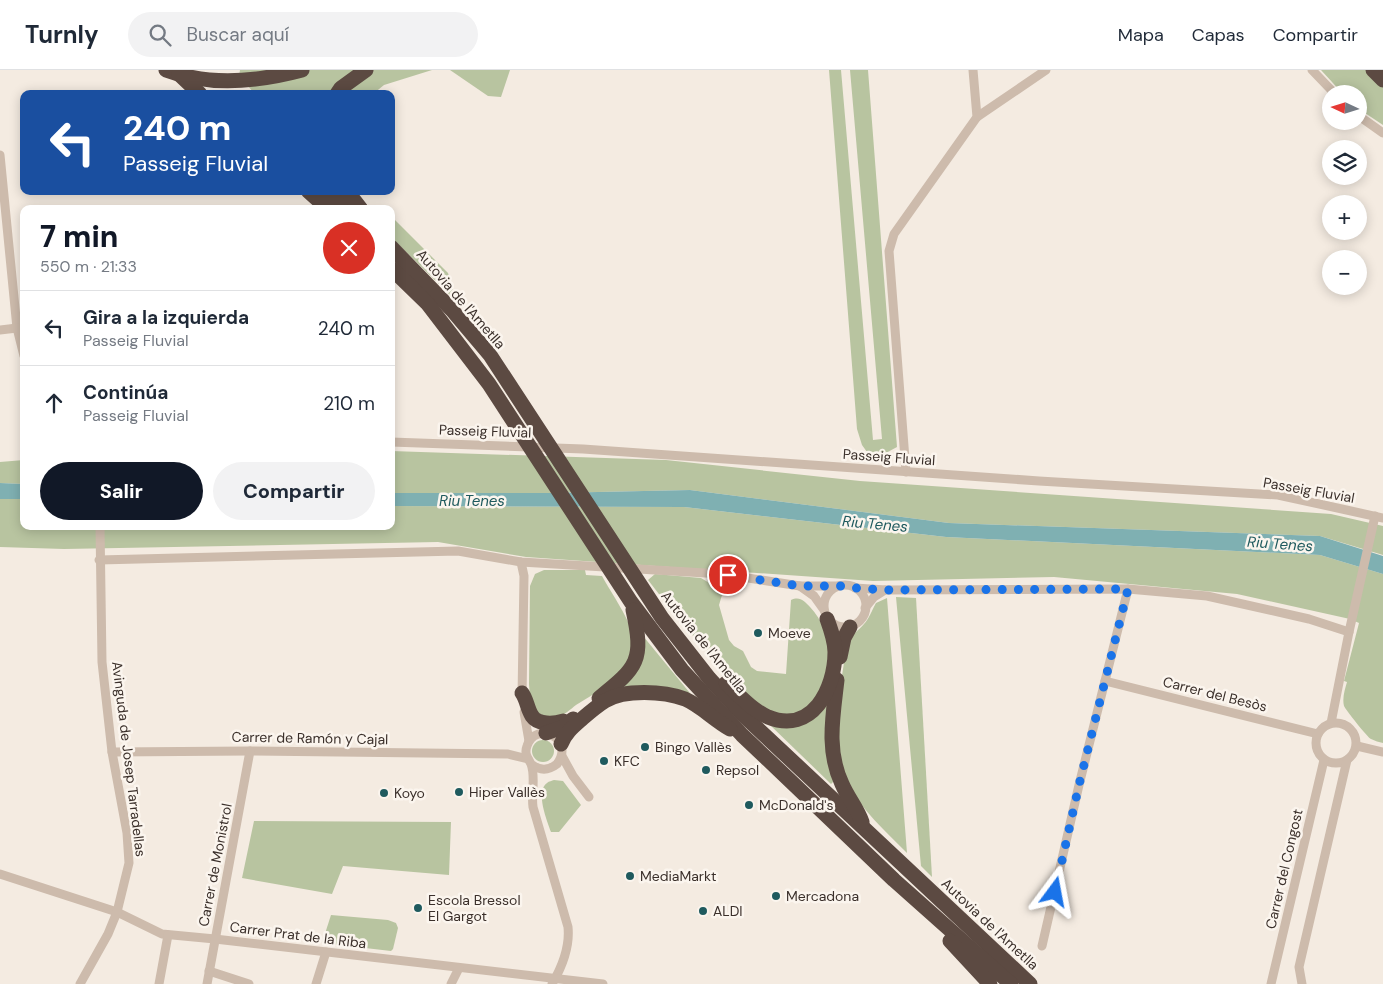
<!DOCTYPE html>
<html lang="es">
<meta charset="utf-8">
<style>
body{margin:0;font-family:"DM Sans",sans-serif;background:#f2f2f3;color:#1f2937;height:100vh;display:flex;flex-direction:column;font-size:19px;white-space:nowrap}
*{box-sizing:border-box;margin:0}
p{font-size:16px;color:#747a83}
.icon{flex:none;width:28px;height:28px;fill:none;stroke:currentColor;stroke-width:2;stroke-linecap:round;stroke-linejoin:round}
.map{position:relative;flex:1;overflow:hidden}
.panel{position:absolute;left:20px;top:135px;width:375px;height:325px;display:flex;flex-direction:column;background:#fff;border-radius:10px;box-shadow:0 2px 12px #0003}
.panel>*{flex:none}
.hud{position:absolute;left:20px;top:20px;width:375px;height:105px;border-radius:10px;box-shadow:0 2px 12px #0003;background:#1a4fa0;color:#fff;overflow:hidden}
.needle{width:32px;rotate:274deg}
.buttons{position:absolute;left:1322px;top:15px;display:grid;gap:10px}
.buttons a{display:grid;place-items:center;width:45px;height:45px;border-radius:50%;background:#fff;box-shadow:0 2px 12px #0003;font-size:25px}
.pin{position:absolute;display:grid;place-items:center;width:42px;height:42px;color:#fff;margin:-21px;border:2px solid #fff;border-radius:50%;box-shadow:0 1px 5px #0007}
.me{position:absolute;width:55px;margin:-28px;rotate:13deg;stroke-linejoin:round;filter:drop-shadow(0 0 4px #0008)}
.turn{display:flex;align-items:center;gap:18px;height:105px;padding:0 20px;font-size:22px}
.turn .icon{width:65px;height:65px;stroke-width:2.5}
.turn b{display:block;font-size:35px;line-height:42px}
.round{display:grid;place-items:center;flex:none;width:52px;height:52px;border-radius:26px;background:#f2f2f3}
.summary{display:flex;align-items:center;justify-content:space-between;height:85px;padding:0 20px}
h1{font-size:30px;font-weight:800;line-height:38px;color:#111827}
.button{display:flex;gap:10px;margin-top:auto;padding:10px 20px}
.button a{flex:1;height:58px;border-radius:30px;background:#111827;color:#fff;font-size:20px;font-weight:800;line-height:58px;text-align:center}
.button a+a{background:#f2f2f3;color:#1f2937}
ul{padding:0;list-style:none}
li{display:flex;align-items:center;gap:15px;height:75px;padding:0 20px;border-top:1px solid #e0e1e3}
li div{flex:1}
li b{display:block;font-size:19px}
li em{font-style:normal}
header{display:flex;align-items:center;gap:30px;box-sizing:border-box;height:70px;padding:0 25px;background:#fff;border-bottom:1px solid #e0e1e3}
header strong{font-size:24px}
nav{display:flex;gap:28px;margin-inline-start:auto;font-size:18px}
.search{width:350px;height:45px;background:#f2f2f3;display:flex;align-items:center;gap:12px;box-sizing:border-box;padding:0 18px;border-radius:28px;color:#747a83;font-size:19px}
.map>svg:first-child{display:block}
.green{fill:#b8c4a0}
.water{fill:#7fb0b2}
.lines{fill:none;stroke-linecap:round;stroke-linejoin:round}
.street{stroke:#cdbbac;stroke-width:9}
.highway{stroke:#5c4a42;stroke-width:15}
.route{stroke:#1a73e8;stroke-width:9;stroke-dasharray:0 16.2}
.poi-dot{fill:#1f5a5e;stroke:#fbf5ee;stroke-width:2}
.labels{text-anchor:middle;stroke-width:5;stroke-linejoin:round;paint-order:stroke}
.street-label{font-size:14px;fill:#3b302b;stroke:#fbf5ee}
.poi-label{font-size:14px;fill:#3b302b;stroke:#fbf5ee;text-anchor:start}
.water-label{font-size:15px;font-style:italic;fill:#1f5a5e;stroke:#fbf5ee}
</style>
<header>
<strong>Turnly</strong>
<div class="search"><svg class="icon" aria-label="search" viewBox="0 0 24 24"><circle cx="10" cy="10" r="6"/><path d="M15 15l6 6"/></svg>Buscar aquí</div>
<nav><a>Mapa</a><a>Capas</a><a>Compartir</a></nav>
</header>
<div class="map">
<svg width="1383" height="914" viewBox="0 0 1383 914">
<rect width="100%" height="100%" fill="#f4ebe1"/>
<g class="green">
<polygon points="240,0 266,0 299,5 300,0 432,0 384,15 373,24 255,24 239,6"/>
<polygon points="450,0 510,0 501,27 488,26"/>
<polygon points="829,0 841,0 873,370 882,369 850,0 868,0 897,377 884,384 867,382 862,375 857,359"/>
<polygon points="1321,0 1383,0 1383,55 1359,39 1359,24 1343,24"/>
<polygon points="391,146 448,203 456,231 391,167"/>
<polygon points="391,381 666,390 860,411 1331,444 1383,456 1383,485 1320,466 949,453 690,420 551,423 391,423"/>
<polygon points="24,390 24,414 0,413 0,392"/>
<path d="M0,429H24V456H391V436L684,437L946,467L1320,485L1383,504V673C1379,672 1375,671 1371,669C1368,668 1345,639 1344,636C1342,628 1345,619 1347,612L1344,611L1359,553L1350,549L1237,524L1054,507L873,511L526,487L438,472L64,479L0,477Z"/>
<path d="M544,500H585L586,505L602,506C611,523 631,550 633,568C636,602 600,620 576,635C571,639 563,646 557,647C548,649 538,643 531,640L529,614L530,516L535,504Z"/>
<path d="M655,504L701,508L711,514L722,525L719,535L729,570L734,576L743,581L751,597L757,601L786,604L791,530C800,526 804,531 810,537C828,556 835,586 824,610C820,619 815,628 810,638L789,646L770,642L753,630L683,555L648,510Z"/>
<polygon points="896,527 916,528 932,807 921,796"/>
<path d="M887,528L907,783C885,761 862,740 847,713C827,677 842,611 847,572C852,564 858,561 864,554C869,549 872,540 876,533Z"/>
<polygon points="643,566 694,628 616,621"/>
<polygon points="830,629 834,711 831,714 769,654"/>
<circle cx="543" cy="681" r="11"/>
<path d="M554,710L563,711L581,735L559,762H551C547,751 535,721 547,713C549,711 552,711 554,710Z"/>
<polygon points="254,751 451,752 449,805 343,796 332,824 242,808"/>
<polygon points="331,845 388,850 396,853 398,858 393,879 391,881 322,873"/>
</g>
<g class="water">
<polygon points="0,413 24,414 24,429 0,429"/>
<polygon points="690,420 949,453 1320,466 1383,486 1383,504 1320,485 946,467 684,437 391,436 391,423 551,423"/>
</g>
<g class="lines">
<g class="street">
<polyline points="1312,0 1335,24"/>
<polyline points="1359,46 1383,63"/>
<polyline points="977,47 1046,0"/>
<polyline points="0,85 17,258 24,286"/>
<polyline points="0,260 17,258"/>
<polyline points="391,372 583,379 1039,411 1278,425 1383,448"/>
<polyline points="906,402 889,181 894,164 977,47 973,0"/>
<polyline points="99,490 458,481 521,492 722,504 800,516 840,516"/>
<polyline points="521,492 524,506 522,627"/>
<circle cx="845" cy="536" r="21"/>
<polyline points="800,516 814,526 824,540"/>
<polyline points="855,518 886,520 1128,519 1207,526 1309,549 1349,562"/>
<polyline points="865,538 874,527 885,520"/>
<polyline points="1105,611 1318,664"/>
<polyline points="524,642 529,671"/>
<circle cx="1336" cy="673" r="20"/>
<polyline points="1331,653 1349,562 1375,446"/>
<polyline points="1357,676 1383,682"/>
<polyline points="112,682 250,681 508,684 528,689"/>
<polyline points="562,686 573,706 589,727"/>
<path d="M531,694C540,701 548,701 557,694C576,668 535,650 527,676C524,684 528,688 531,694C536,707 531,723 533,737L568,857C570,877 562,897 552,914"/>
<polyline points="0,804 117,842 162,864 215,869 603,914"/>
<polyline points="1042,876 1079,715 1128,519"/>
<polyline points="209,901 249,914"/>
<polyline points="80,914 108,864 117,842 129,793 127,763 112,682 102,592 100,456"/>
<polyline points="159,914 168,865"/>
<polyline points="207,914 250,681"/>
<polyline points="316,914 326,882"/>
<polyline points="451,914 459,898"/>
<polyline points="1271,914 1324,690"/>
<polyline points="1302,914 1299,897 1347,690"/>
</g>
<g class="highway">
<path d="M166,0C210,17 257,12 302,0"/>
<polyline points="1373,0 1383,10"/>
<polyline points="179,4 200,24"/>
<polyline points="337,24 341,18 366,0"/>
<polyline points="308,121 328,139"/>
<polyline points="328,121 347,139"/>
<polyline points="347,121 361,139"/>
<polyline points="391,177 452,240 490,285 662,548 709,608 741,643 1030,914"/>
<polyline points="391,198 427,233 489,314 631,532 682,600 742,665 781,702 894,810 1011,914"/>
<polyline points="840,587 844,568 850,557"/>
<path d="M837,610C833,646 826,680 842,714C848,728 857,738 862,752"/>
<path d="M726,613C739,625 752,640 768,647C812,665 835,619 835,582C835,571 831,560 827,549"/>
<path d="M522,623C527,630 527,638 532,646C538,655 554,654 563,651"/>
<path d="M599,628C638,597 644,590 633,540"/>
<polyline points="546,663 563,657 573,649"/>
<path d="M561,674C566,662 574,656 583,648C590,642 597,636 605,631C624,619 664,621 685,629C701,636 714,650 730,659"/>
<polyline points="950,871 990,914"/>
</g>
</g>
<g class="lines">
<polyline class="route" points="728,505 800,516 848,516 855,518 886,520 1128,519 1079,715 1055,822"/>
</g>
<g class="poi-dot">
<circle cx="758" cy="563" r="5"/>
<circle cx="645" cy="677" r="5"/>
<circle cx="604" cy="691" r="5"/>
<circle cx="706" cy="700" r="5"/>
<circle cx="459" cy="722" r="5"/>
<circle cx="384" cy="723" r="5"/>
<circle cx="749" cy="735" r="5"/>
<circle cx="630" cy="806" r="5"/>
<circle cx="776" cy="826" r="5"/>
<circle cx="418" cy="838" r="5"/>
<circle cx="703" cy="841" r="5"/>
</g>
<g class="labels">
<g class="street-label">
<text transform="translate(461 229) rotate(49)" y="5">Autovia de l'Ametlla</text>
<text transform="translate(485 361) rotate(2)" y="5">Passeig Fluvial</text>
<text transform="translate(889 387) rotate(4)" y="5">Passeig Fluvial</text>
<text transform="translate(1309 420) rotate(10)" y="5">Passeig Fluvial</text>
<text transform="translate(704 572) rotate(51)" y="5">Autovia de l'Ametlla</text>
<text transform="translate(1215 624) rotate(14)" y="5">Carrer del Besòs</text>
<text transform="translate(310 668) rotate(1)" y="5">Carrer de Ramón y Cajal</text>
<text transform="translate(129 689) rotate(83)" y="5">Avinguda de Josep Tarradellas</text>
<text transform="translate(215 795) rotate(-79)" y="5">Carrer de Monistrol</text>
<text transform="translate(1284 799) rotate(-77)" y="5">Carrer del Congost</text>
<text transform="translate(990 854) rotate(43)" y="5">Autovia de l'Ametlla</text>
<text transform="translate(298 865) rotate(7)" y="5">Carrer Prat de la Riba</text>
</g>
<g class="poi-label">
<text x="768" y="568">Moeve</text>
<text x="655" y="682">Bingo Vallès</text>
<text x="614" y="696">KFC</text>
<text x="716" y="705">Repsol</text>
<text x="469" y="727">Hiper Vallès</text>
<text x="394" y="728">Koyo</text>
<text x="759" y="740">McDonald's</text>
<text x="640" y="811">MediaMarkt</text>
<text x="786" y="831">Mercadona</text>
<text x="428" y="835">Escola Bressol<tspan x="428" dy="16">El Gargot</tspan></text>
<text x="713" y="846">ALDI</text>
</g>
<g class="water-label">
<text x="472" y="436">Riu Tenes</text>
<text transform="translate(875 454) rotate(5)" y="5">Riu Tenes</text>
<text transform="translate(1280 474) rotate(4)" y="5">Riu Tenes</text>
</g>
</g>
</svg>
<div class="buttons">
<a><svg class="needle" viewBox="-14 -14 28 28"><path d="M0-13l5 13h-10z" fill="#e53935"/><path d="M0 13l5-13h-10z" fill="#747a83"/></svg></a>
<a><svg class="icon" aria-label="layers" viewBox="0 0 24 24"><path d="M12 4l9 5-9 5-9-5zM3 14l9 5 9-5"/></svg></a>
<a>+</a>
<a>−</a>
</div>
<div class="pin" style="left:728px;top:505px;background:#d93025"><svg class="icon" aria-label="arrive" viewBox="0 0 24 24"><path d="M6 21V4h12l-3 4 3 4H6"/></svg></div>
<svg class="me" style="left:1055px;top:822px" viewBox="-20 -20 40 40"><path d="M0-17L14 15 0 8-14 15z" fill="#1a73e8" stroke="#fff" stroke-width="4"/></svg>
<div class="hud">
<div class="turn"><svg class="icon" aria-label="left" viewBox="0 0 24 24"><path d="M17 20v-9H6M10 6l-5 5 5 5"/></svg><div><b>240 m</b>Passeig Fluvial</div></div>
</div>
<section class="panel">
<div class="summary"><div><h1>7 min</h1><p>550 m · 21:33</p></div><a class="round" style="background:#d93025;color:#fff"><svg class="icon" aria-label="close" viewBox="0 0 24 24"><path d="M6 6l12 12M18 6L6 18"/></svg></a></div>
<ul>
<li><svg class="icon" aria-label="left" viewBox="0 0 24 24"><path d="M17 20v-9H6M10 6l-5 5 5 5"/></svg><div><b>Gira a la izquierda</b><p>Passeig Fluvial</p></div><em>240 m</em></li>
<li><svg class="icon" aria-label="ahead" viewBox="0 0 24 24"><path d="M12 20V5M6 11l6-6 6 6"/></svg><div><b>Continúa</b><p>Passeig Fluvial</p></div><em>210 m</em></li>
</ul>
<div class="button"><a>Salir</a><a>Compartir</a></div>
</section>
</div>
